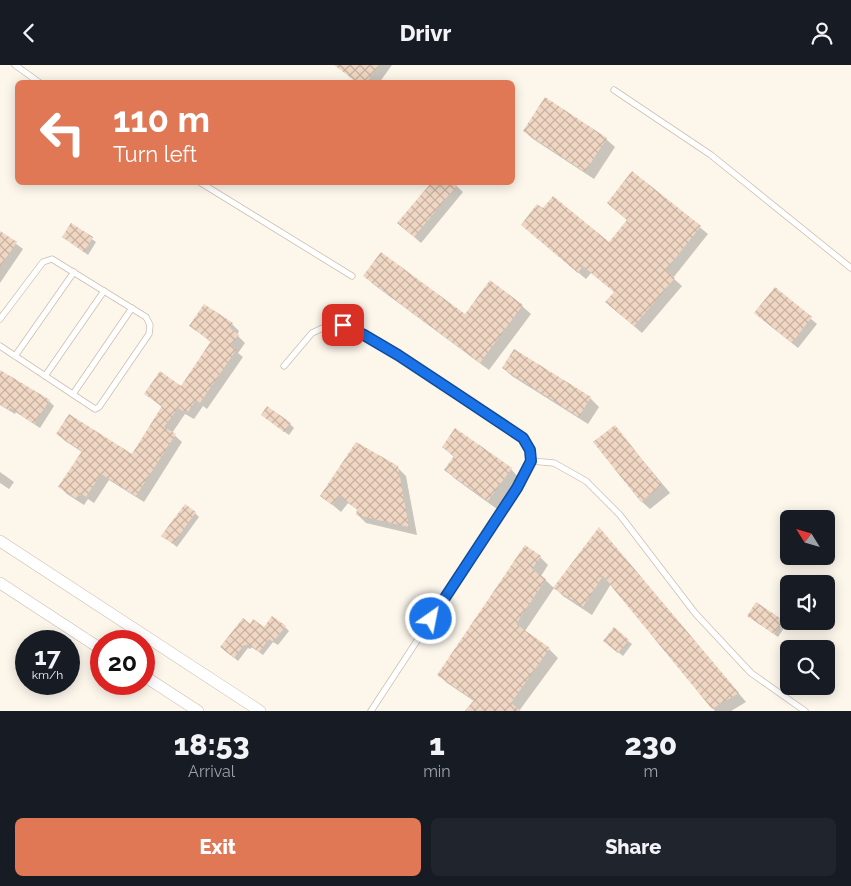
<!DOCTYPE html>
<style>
body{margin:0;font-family:Raleway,sans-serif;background:#20242c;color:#f1f3f6;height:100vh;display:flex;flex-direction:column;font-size:19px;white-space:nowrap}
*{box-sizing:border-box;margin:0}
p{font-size:16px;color:#9ea1a6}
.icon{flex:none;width:28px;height:28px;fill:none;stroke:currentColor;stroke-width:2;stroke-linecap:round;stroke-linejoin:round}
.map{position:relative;height:646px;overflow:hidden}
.side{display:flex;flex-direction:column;background:#171b24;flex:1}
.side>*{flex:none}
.banner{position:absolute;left:15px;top:15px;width:500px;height:105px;border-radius:8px;box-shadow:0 2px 12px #0003;background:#e07856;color:#fff;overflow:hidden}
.needle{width:32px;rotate:307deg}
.tools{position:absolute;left:780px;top:445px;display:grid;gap:10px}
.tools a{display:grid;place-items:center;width:55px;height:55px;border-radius:8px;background:#171b24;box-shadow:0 2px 12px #0003;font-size:25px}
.speed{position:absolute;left:15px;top:565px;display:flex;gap:10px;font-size:25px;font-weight:700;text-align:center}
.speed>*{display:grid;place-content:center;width:65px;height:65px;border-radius:50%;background:#171b24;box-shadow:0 2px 12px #0003;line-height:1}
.speed small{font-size:12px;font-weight:400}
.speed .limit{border:8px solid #d22;background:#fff;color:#111}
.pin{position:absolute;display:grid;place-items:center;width:42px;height:42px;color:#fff;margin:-21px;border-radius:10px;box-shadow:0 2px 8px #0006}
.me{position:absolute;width:55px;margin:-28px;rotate:33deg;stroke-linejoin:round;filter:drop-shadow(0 0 4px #0008)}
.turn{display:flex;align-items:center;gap:18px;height:105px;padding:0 15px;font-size:22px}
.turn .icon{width:65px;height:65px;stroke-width:2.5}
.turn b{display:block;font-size:35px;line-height:42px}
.eta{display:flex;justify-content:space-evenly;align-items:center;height:85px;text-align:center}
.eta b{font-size:30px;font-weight:800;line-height:35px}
.primary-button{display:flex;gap:10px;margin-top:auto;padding:10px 15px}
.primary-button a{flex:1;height:58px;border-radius:8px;background:#e07856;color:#fff;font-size:20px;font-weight:800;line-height:58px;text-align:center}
.primary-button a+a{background:#20242c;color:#f1f3f6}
header{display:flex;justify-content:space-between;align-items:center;height:65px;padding:0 15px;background:#171b24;font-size:22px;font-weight:800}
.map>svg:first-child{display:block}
.shadow{fill:#0003}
.building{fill:url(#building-cross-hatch)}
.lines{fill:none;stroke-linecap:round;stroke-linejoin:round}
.lane-casing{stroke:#cebeb0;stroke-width:7}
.street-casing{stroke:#cebeb0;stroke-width:12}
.lane{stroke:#fff;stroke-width:5.5}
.street{stroke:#fff;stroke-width:11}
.route-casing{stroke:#114b97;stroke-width:12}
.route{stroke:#1a73e8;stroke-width:9}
</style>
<header><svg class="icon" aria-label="back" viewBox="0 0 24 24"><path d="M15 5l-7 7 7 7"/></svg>Drivr<svg class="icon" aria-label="person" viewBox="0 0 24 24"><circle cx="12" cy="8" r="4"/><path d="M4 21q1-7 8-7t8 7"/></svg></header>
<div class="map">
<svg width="851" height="646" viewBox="0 0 851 646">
<defs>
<pattern id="building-cross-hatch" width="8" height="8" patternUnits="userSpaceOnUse" patternTransform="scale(1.25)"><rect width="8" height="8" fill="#f0d7c4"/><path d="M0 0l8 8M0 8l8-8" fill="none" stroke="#c7b2a1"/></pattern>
</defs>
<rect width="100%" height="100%" fill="#fcf6eb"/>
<g class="shadow">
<polygon points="336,0 392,0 379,18 357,18"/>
<polygon points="524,66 606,74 615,82 594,114 533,74"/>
<polygon points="633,108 708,169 673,213 682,221 642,268 614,244 615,227 591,208 586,214 530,167 609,179 628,156 608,138"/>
<polygon points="432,118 453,118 463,127 421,178 398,158"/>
<polygon points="71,159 96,177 88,190 63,172"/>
<polygon points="0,167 23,184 0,218"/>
<polygon points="365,211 465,251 522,241 531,249 489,305 373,219"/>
<polygon points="775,224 817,259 798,283 762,254"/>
<polygon points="232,259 239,266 237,270 245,278 238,288 243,292 207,344 203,341 194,354 185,349 172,368 182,377 144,437 109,415 94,438 88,434 84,440 67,429 60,422 82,387 65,376 58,369 132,391 163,343 146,329 181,323 212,278 191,261"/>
<polygon points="515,285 590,333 599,342 588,359 512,311 503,303"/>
<polygon points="0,306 49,336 54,341 40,363 16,347 15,349 0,340"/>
<polygon points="262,350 290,359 294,363 289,370"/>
<polygon points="615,362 670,428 650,444 641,436"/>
<polygon points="443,382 511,404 519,413 497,444 454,413 446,405 455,393"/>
<polygon points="397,402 406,411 417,470 366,458 358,450 358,445 348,438 341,447 322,431"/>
<polygon points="0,407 14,417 9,424 0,418"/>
<polygon points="195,448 199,452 177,482 167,474"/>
<polygon points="607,472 746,637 731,646 715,646 611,519 592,550 563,531 555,523"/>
<polygon points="540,492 548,500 541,511 554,523 525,566 549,584 558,593 519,646 469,646 474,636 447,618 439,610"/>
<polygon points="748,551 782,556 786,560 778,572"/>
<polygon points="250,560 264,564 285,562 289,566 278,580 273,577 263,590 252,582 250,584 248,583 238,596 226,586"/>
<polygon points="628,576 632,579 623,591 608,579"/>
</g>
<g class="building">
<polygon points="334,0 379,0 366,18 358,18"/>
<polygon points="545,32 607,73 585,107 523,66"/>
<polygon points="632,106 701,161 666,205 675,213 634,261 605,237 614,227 583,201 578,208 521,160 537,139 543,143 553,131 609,177 627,155 607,138"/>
<polygon points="431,118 459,118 414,172 397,158"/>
<polygon points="71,158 93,172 84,187 62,172"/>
<polygon points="0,166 17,177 0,202"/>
<polygon points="381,187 465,249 490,215 523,240 480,298 363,211"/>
<polygon points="775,222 812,252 792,278 754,248"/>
<polygon points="204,239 233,258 230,263 239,270 231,281 237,284 200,338 196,335 187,348 178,343 164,362 176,369 136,431 101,409 86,432 80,428 77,434 58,422 82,386 56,369 69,349 132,389 162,341 144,329 160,306 181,321 211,276 189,261"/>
<polygon points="514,284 591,332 579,352 502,303"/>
<polygon points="0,305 50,335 34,359 10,343 9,345 0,339"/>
<polygon points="267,341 291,358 284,367 261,350"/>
<polygon points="615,360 662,420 641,437 593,377"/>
<polygon points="455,363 512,403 488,436 444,405 454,391 442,382"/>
<polygon points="356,377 398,401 409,462 356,450 357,444 339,431 332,440 320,431"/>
<polygon points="185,439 196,447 173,479 161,471"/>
<polygon points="599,462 739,628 712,644 603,511 583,542 553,523"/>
<polygon points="525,480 541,491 532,504 546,514 516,559 550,583 511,638 521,646 465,646 474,635 437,610"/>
<polygon points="756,537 783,555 774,569 747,551"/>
<polygon points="272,551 286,561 273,577 269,574 259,587 247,579 246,581 244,580 234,593 220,582 243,553 250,559 253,554 264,562"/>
<polygon points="614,562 629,575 618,588 603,576"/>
</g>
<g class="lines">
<defs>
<g id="lane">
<polyline points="15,0 40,18"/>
<polyline points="614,25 711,90 851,203"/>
<polyline points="201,118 352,211"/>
<polyline points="0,254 43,197 52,194 146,252 150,260 149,269 99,342 95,344 0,281"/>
<polyline points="15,291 74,207"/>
<polyline points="284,301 312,268 327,261 343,260 364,270 398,290 523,373 531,385 531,396 517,423 371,646"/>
<polyline points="45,311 104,226"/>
<polyline points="73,329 132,243"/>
<polyline points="531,396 554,398 586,416 620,450 695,548 751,608 805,646"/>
</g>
<g id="street">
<polyline points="0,476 260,646"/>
<polyline points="0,518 101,584"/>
<polyline points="144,611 198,646"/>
</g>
</defs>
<use href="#lane" class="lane-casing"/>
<use href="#street" class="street-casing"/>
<use href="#lane" class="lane"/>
<use href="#street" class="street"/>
</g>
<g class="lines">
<defs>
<polyline id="route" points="343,260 364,270 398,290 457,329 523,373 530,385 531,396 517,423 431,554"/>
</defs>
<use href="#route" class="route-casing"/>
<use href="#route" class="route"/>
</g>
</svg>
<div class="tools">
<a><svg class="needle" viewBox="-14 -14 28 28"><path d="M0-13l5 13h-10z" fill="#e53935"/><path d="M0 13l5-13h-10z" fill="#9ea1a6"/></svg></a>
<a><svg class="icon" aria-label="sound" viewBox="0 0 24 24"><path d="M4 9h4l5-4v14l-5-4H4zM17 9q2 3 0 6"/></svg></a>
<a><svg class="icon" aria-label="search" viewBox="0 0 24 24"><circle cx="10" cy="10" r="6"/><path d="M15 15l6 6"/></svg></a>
</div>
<div class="speed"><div>17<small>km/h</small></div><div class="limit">20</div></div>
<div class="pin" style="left:343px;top:260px;background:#d93025"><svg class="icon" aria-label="arrive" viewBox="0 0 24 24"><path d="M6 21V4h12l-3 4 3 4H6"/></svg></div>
<svg class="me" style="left:431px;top:554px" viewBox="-20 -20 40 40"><circle r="17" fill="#1a73e8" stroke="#fff" stroke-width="3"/><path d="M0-11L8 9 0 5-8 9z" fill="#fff"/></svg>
<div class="banner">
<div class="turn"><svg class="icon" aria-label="left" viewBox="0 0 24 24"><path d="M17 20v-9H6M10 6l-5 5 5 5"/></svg><div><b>110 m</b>Turn left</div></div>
</div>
</div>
<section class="side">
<div class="eta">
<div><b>18:53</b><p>Arrival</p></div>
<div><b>1</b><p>min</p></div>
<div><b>230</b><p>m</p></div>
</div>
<div class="primary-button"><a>Exit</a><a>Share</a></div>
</section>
